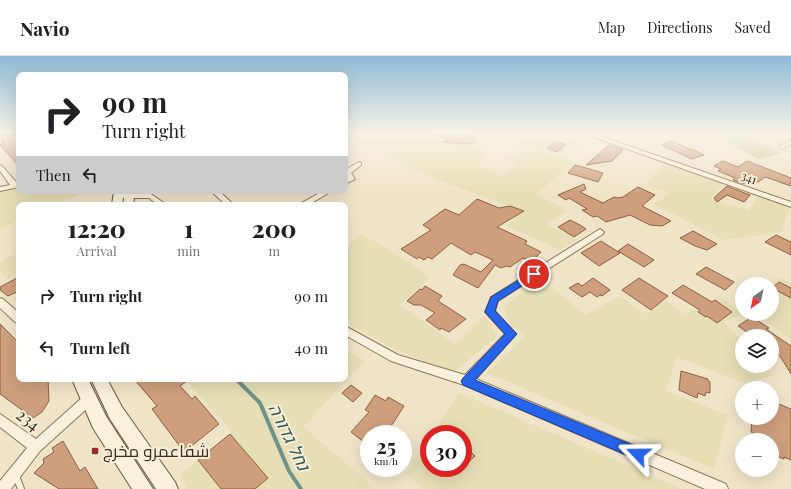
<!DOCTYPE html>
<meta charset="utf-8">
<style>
body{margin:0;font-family:"Playfair Display",Cairo,Heebo,serif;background:#f6f6f6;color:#202124;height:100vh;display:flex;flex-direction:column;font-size:15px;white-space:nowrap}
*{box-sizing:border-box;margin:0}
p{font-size:13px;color:#757577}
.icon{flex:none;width:22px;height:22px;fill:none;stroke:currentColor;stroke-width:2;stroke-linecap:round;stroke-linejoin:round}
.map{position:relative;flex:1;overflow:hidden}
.sheet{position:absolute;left:16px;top:146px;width:332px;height:180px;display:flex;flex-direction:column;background:#fff;border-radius:8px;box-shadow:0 4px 16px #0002}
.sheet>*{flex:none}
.top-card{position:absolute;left:16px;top:16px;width:332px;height:122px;border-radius:8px;box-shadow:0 4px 16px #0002;background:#fff;color:#202124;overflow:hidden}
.needle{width:26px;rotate:213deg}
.controls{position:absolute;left:735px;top:221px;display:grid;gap:8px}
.controls a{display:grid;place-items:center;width:44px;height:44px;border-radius:50%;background:#fff;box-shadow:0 4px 16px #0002;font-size:20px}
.speed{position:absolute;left:360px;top:369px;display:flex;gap:8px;font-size:20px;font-weight:700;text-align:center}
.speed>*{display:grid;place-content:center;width:52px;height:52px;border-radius:50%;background:#fff;box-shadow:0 4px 16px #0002;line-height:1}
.speed small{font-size:10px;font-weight:400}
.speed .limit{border:6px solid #d22;background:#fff;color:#111}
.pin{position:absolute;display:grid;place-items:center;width:34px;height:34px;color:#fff;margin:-17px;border:2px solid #fff;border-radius:50%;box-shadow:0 1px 4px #0007}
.me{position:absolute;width:44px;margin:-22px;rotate:293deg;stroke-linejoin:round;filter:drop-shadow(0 0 3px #0008)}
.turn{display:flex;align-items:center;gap:14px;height:84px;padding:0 20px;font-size:18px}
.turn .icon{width:52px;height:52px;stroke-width:2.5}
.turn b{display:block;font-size:28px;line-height:34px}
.then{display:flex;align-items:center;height:38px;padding:0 20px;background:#0003;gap:8px;font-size:15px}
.eta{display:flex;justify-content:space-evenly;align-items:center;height:68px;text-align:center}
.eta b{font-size:24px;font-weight:800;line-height:28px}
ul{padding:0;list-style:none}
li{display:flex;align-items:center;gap:12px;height:52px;padding:0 20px}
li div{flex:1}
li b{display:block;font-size:15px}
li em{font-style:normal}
header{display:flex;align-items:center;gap:24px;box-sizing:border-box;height:56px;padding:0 20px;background:#fff;border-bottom:1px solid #e0e0e0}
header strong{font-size:19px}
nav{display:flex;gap:22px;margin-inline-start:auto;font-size:14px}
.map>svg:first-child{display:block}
.farmland{fill:#e6deb5}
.green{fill:#c9cf9b}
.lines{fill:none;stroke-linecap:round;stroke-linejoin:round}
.stream{stroke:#6f938a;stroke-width:4}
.building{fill:#cf9f7d;stroke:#8d5f41}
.lane-far1-casing{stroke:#8d765c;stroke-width:5}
.lane-casing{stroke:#8d765c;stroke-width:8}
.street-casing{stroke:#8d765c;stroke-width:2}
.secondary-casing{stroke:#6f573f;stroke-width:2}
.lane-far1{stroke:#faf1dc;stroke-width:3.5}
.lane{stroke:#faf1dc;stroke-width:6}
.street{fill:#faf1dc;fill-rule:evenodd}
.secondary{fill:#faf1dc;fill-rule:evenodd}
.route{fill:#2563eb;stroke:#184099}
.poi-dot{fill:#9e2a2b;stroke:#f7eed8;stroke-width:1.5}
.labels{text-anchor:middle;stroke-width:4;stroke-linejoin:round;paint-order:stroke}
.far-street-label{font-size:12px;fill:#3d2e20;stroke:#f7eed8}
.near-street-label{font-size:17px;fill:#3d2e20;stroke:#f7eed8}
.near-poi-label{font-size:17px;fill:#3d2e20;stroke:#f7eed8;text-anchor:start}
.near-water-label{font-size:18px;font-style:italic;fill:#2f5d5a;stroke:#f7eed8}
</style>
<header>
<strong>Navio</strong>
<nav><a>Map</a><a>Directions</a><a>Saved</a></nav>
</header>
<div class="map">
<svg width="791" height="433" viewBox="0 0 791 433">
<rect width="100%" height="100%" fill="#f0e4c8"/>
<g class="farmland">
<polygon points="345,77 421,77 442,86 483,92 480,111 502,120 520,110 507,104 526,92 502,81 509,77 573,77 586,82 575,90 558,83 541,95 574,106 536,138 567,155 547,168 577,184 560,194 506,170 522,154 446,127 345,80"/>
<polygon points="664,107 723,127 711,143 749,155 758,139 790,151 781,176 724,184 654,148 671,137 646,129"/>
<polygon points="19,132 19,135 90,135 52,149 19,149 19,164 0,173 0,137"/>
<polygon points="362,178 418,212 429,222 400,249 455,288 484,259 498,280 452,317 394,293 345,266 345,190"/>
<polygon points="19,197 19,216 7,223 0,214 0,206"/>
<polygon points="541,222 585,259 620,240 646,258 665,244 686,258 719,239 742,257 743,258 724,266 742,284 742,310 765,310 773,319 745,328 677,301 666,335 728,359 714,413 487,317 526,280 509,267 504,250"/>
<polygon points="781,222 791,227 791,284 758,258 772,258 772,230"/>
<polygon points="345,293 365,305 303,371 374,431 373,433 187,433 180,419 232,376 185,323 345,323"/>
<polygon points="459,337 682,433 423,433 406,418 429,383 429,412 463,412 463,378 432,378"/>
</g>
<polygon class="green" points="738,77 781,97 759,103 717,82"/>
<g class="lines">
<polyline class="stream" points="236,323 260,347 289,415 301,433"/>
</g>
<g class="building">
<polygon points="0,77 19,77 19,110 0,89 3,87"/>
<polygon points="432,77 472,77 476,86 466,88 443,86 448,84"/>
<polygon points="557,85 566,89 557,96 547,92"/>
<polygon points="672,85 689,93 692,93 704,99 691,103 662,89"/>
<polygon points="609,89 623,94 612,105 586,109"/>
<polygon points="723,105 738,111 747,105 791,122 791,130 765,121 758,126 750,123 743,128 733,124 735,122 718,115 721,113 714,110"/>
<polygon points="575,109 586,112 603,117 598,126 568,117"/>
<polygon points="584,128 586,133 580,136 603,147 614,141 618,142 623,141 638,131 655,139 642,150 671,165 662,170 650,169 630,159 606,166 597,160 593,161 582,154 587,153 569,142 566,144 558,139"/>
<polygon points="727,130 734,133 750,139 744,146 727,139 717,146 714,142"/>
<polygon points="477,143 499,152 510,150 524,155 497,171 527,185 525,188 541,196 531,206 523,202 510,211 506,210 501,212 495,209 478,232 453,219 460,209 464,208 481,216 493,204 475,196 471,199 451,187 432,203 428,201 424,204 419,201 417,203 401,193 431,174 423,169 438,158 445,153 459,159"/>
<polygon points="570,164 580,169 586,173 574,181 558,171"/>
<polygon points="693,175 717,188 707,194 695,190 680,182"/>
<polygon points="776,179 791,186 791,199 765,186"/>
<polygon points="601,185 620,197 599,210 581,197"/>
<polygon points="628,188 654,204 644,211 618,195"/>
<polygon points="706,211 734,226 725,234 696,218"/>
<polygon points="19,221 19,235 8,240 0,234 0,231"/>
<polygon points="593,222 610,234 602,240 600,239 597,241 590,236 582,241 569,232 578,227 582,230"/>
<polygon points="639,222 668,240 651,254 622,234"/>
<polygon points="779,226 791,232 791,242 772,232"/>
<polygon points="683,229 712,246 715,244 732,256 717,267 707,260 706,261 698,256 700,254 672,237"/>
<polygon points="425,230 442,240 438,245 466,263 449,276 441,272 440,274 426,264 435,257 421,249 414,249 407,245 420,233 422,234"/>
<polygon points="752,261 769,272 766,273 791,290 791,318 780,300 772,298 772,280 750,280 750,278 738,270"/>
<polygon points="0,268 19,287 19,323 48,323 49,345 42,356 33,362 0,338"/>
<polygon points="681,315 708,323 708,325 710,326 710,337 706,336 705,340 698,337 697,342 679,334"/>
<polygon points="134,323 190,323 180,330 192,343 195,340 219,368 184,396 152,353 157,350"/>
<polygon points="351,329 362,337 353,346 342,337"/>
<polygon points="375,339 386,345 388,341 404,350 386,378 369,378 369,390 351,376 369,356 365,354"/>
<polygon points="776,347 791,353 791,404 784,401 784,403 772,398 772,384 760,384 760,381 751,376 752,362 772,362 772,349 776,350"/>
<polygon points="230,378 268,422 255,433 221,433 198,404"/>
<polygon points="63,385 80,415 85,411 98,433 59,433 34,417 44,407 43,403 54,396 52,392"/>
<polygon points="463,388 475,400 463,411"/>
</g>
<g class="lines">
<defs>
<polyline id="lane-far1" points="781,91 791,86"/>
<polyline id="lane" points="16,420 21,433"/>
<g id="street">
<polygon points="582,77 591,77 791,146 791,151"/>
<polygon points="359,106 361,107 361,109 351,117 355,123 345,128 345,123 347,122 345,114"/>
<polygon points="0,109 2,110 17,127 19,127 19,131 0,135 0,131 10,129 0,115"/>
<polygon points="211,135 219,135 234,149 226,149"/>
<polygon points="323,135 332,135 308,149 298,149"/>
<polygon points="115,138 151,138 167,149 158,149 149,142 118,142 114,140"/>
<polygon points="600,173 604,176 603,178 498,245 495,255 516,278 476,323 726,428 728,433 705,433 464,329 391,305 345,279 345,270 398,299 465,319 505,278 485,256 491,241"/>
<polygon points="0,242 3,243 19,257 19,267 15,266 0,252"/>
<polygon points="88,339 92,340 94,344 92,348 40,395 11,433 0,433 0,425 27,392 0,371 0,358 36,383 84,340"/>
</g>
<g id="secondary">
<polygon points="114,135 124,135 122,149 112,149"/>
<polygon points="125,135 135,135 133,149 123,149"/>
<polygon points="72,323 88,323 106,360 153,433 132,433 93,372"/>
<polygon points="91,323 107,323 122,351 175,426 178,433 156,433 110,363"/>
</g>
</defs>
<use href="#lane-far1" class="lane-far1-casing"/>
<use href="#lane" class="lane-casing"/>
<use href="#street" class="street-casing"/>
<use href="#secondary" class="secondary-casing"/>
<use href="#lane-far1" class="lane-far1"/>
<use href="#lane" class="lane"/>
<use href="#street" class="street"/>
<use href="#secondary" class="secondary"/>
</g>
<linearGradient id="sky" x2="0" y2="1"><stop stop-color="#8fbad6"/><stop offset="0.56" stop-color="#f8f3e6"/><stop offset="1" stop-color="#f8f3e6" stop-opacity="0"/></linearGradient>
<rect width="791" height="138" fill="url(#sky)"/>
<polygon class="route" points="534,215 538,218 537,220 498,245 495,255 517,278 475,324 642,393 644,398 642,402 638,404 463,329 461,325 463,322 505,278 485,256 491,241"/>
<rect class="poi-dot" x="91" y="391" width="8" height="8" rx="2"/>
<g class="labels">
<g class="far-street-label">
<text transform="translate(749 122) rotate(20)" y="4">341</text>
</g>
<g class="near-street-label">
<text transform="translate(28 364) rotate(38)" y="6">234</text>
</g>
<g class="near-poi-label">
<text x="103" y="401">شفاعمرو مخرج</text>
</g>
<g class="near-water-label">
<text transform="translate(289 381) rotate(64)" y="6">נחל גדורה</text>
</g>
</g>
</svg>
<div class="controls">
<a><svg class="needle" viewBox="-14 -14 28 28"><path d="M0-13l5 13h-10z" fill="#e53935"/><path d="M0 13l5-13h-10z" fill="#757577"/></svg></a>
<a><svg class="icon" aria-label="layers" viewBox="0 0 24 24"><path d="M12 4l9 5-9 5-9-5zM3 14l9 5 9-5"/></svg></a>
<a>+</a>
<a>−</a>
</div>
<div class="speed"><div>25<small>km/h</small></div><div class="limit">30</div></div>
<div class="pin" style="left:534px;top:218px;background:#d93025"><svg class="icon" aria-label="arrive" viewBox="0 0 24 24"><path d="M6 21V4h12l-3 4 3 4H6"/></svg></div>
<svg class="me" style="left:638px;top:398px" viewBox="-20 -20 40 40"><path d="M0-17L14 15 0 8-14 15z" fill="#2563eb" stroke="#fff" stroke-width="4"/></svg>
<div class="top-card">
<div class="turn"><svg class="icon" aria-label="right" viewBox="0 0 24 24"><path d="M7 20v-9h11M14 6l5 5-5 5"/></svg><div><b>90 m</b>Turn right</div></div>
<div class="then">Then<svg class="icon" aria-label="left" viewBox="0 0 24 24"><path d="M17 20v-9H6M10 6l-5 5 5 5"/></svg></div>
</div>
<section class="sheet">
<div class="eta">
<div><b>12:20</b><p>Arrival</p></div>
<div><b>1</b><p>min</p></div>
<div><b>200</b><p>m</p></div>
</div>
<ul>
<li><svg class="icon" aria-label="right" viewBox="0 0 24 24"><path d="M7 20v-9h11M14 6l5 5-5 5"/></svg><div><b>Turn right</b></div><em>90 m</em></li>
<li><svg class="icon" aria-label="left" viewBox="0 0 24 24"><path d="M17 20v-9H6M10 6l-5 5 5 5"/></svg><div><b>Turn left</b></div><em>40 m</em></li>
</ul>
</section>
</div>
